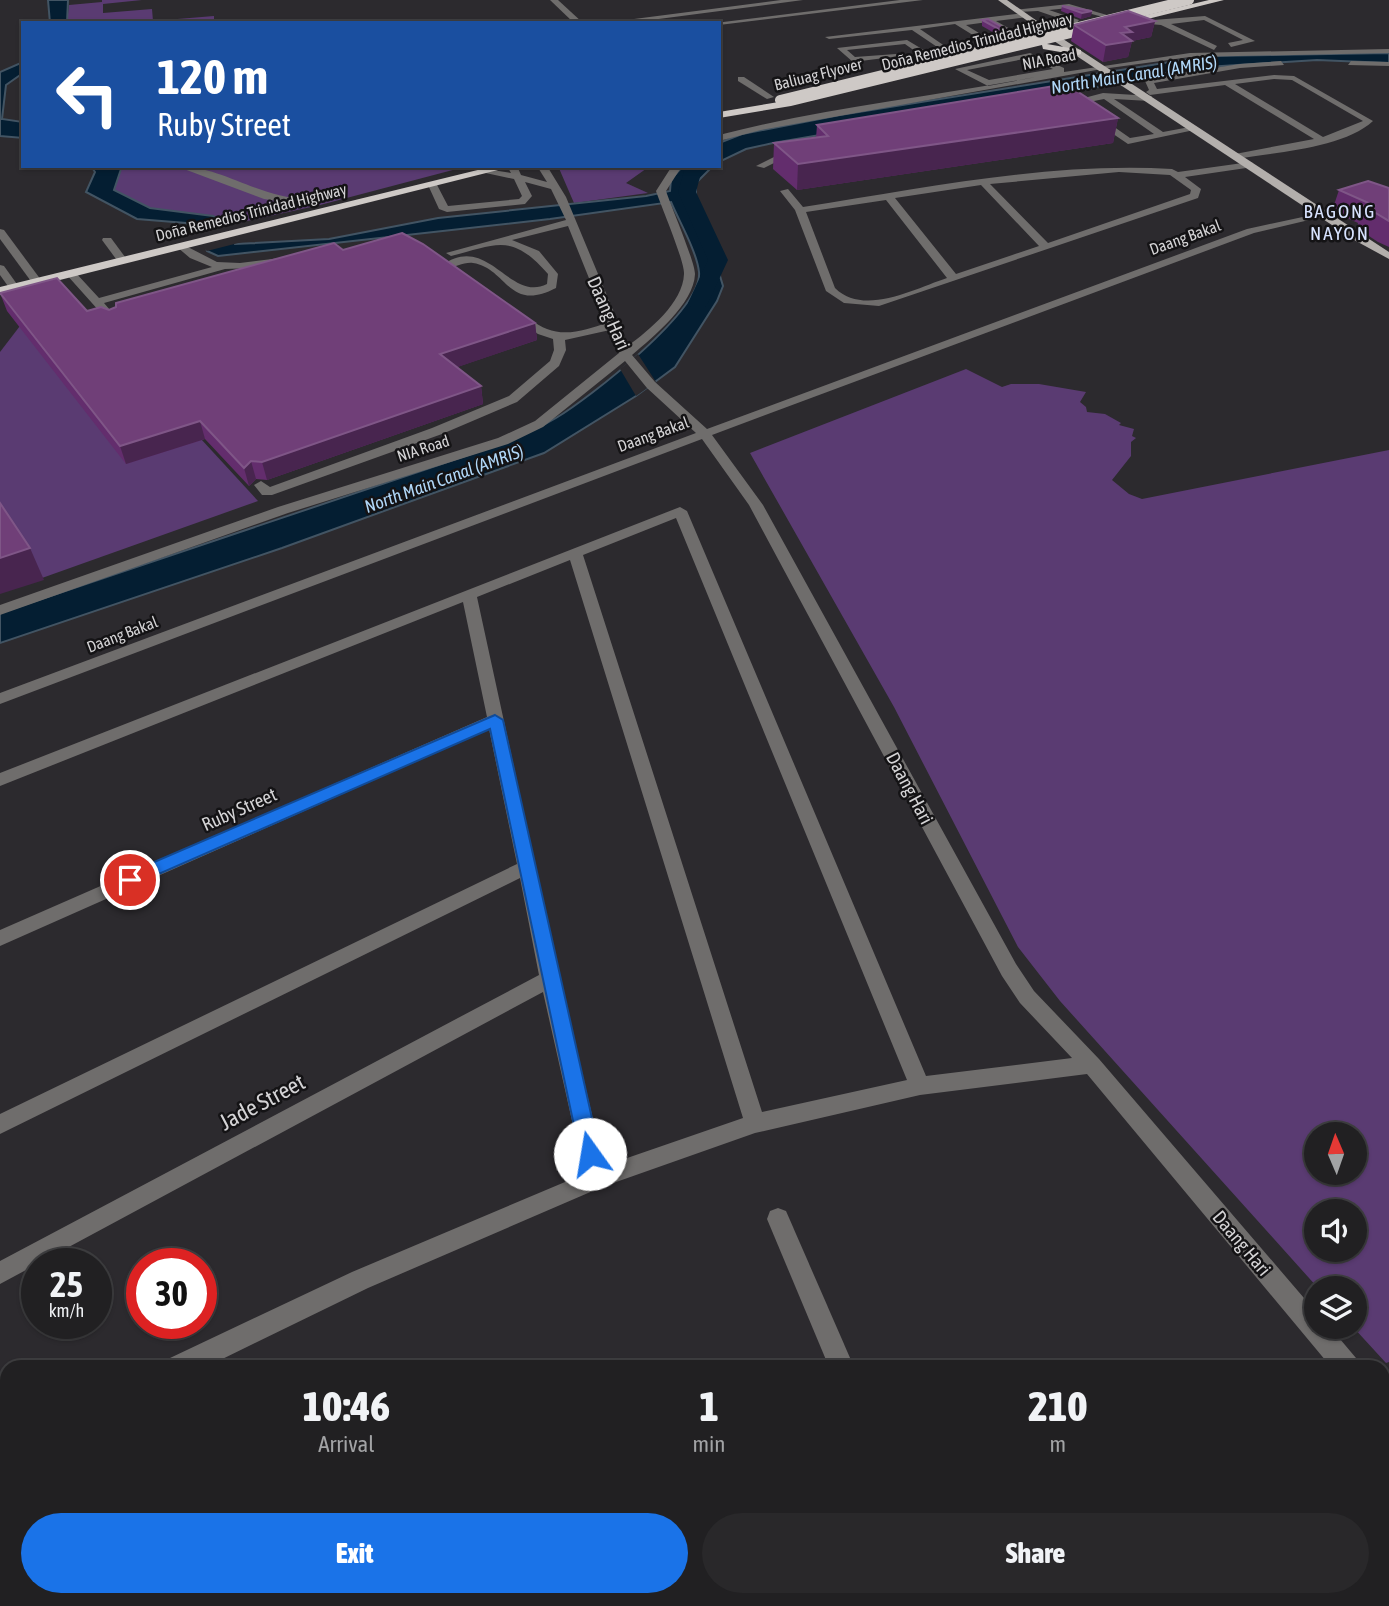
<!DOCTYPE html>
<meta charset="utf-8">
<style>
body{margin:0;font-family:"Asap Condensed",sans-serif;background:#29282a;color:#f1f3f6;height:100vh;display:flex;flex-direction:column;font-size:26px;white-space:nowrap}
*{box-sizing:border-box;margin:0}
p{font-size:23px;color:#a2a3a5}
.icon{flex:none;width:38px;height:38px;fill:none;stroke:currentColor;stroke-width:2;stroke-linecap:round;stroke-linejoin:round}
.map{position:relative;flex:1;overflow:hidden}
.side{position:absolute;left:0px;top:1360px;width:1390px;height:247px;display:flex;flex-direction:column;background:#212022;border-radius:21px 21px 0 0;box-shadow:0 2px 5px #0004,0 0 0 2px #3e3e40}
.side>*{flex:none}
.hud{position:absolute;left:21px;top:21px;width:700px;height:147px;border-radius:0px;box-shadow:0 2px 5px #0004,0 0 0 2px #3e3e40;background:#1a4fa0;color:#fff;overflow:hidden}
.needle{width:46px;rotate:358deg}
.controls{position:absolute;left:1304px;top:1122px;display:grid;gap:14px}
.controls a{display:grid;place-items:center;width:63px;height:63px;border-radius:50%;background:#212022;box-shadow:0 2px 5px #0004,0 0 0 2px #3e3e40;font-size:35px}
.speed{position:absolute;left:21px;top:1248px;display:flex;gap:14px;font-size:35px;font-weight:700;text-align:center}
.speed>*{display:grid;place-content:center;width:91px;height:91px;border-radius:50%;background:#212022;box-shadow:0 2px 5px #0004,0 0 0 2px #3e3e40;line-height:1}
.speed small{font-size:18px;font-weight:400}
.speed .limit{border:10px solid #d22;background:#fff;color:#111}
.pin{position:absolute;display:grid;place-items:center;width:60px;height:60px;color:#fff;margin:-30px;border:4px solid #fff;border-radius:50%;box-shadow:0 2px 7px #0007}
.me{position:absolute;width:77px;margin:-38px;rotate:347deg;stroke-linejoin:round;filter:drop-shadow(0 0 5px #0008)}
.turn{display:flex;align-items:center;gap:24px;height:147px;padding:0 21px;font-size:32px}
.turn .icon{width:91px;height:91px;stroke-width:2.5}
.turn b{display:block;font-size:49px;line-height:60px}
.eta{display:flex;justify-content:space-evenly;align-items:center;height:119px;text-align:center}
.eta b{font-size:42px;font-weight:800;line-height:49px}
.cta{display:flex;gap:14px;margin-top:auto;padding:14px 21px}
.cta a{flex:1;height:80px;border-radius:42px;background:#1a73e8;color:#fff;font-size:28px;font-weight:800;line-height:80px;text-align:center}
.cta a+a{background:#29282a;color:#f1f3f6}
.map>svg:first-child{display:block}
.green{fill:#5a3b72;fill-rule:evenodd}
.water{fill:#041e32;stroke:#425463;stroke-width:2}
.pier{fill:#2c2a2e}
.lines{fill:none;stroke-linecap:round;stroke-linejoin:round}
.canal{fill:#041e32;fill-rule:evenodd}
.minor{fill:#6f6d6c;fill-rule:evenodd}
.major{fill:#b3afac;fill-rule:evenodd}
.highway{fill:#cec9c6;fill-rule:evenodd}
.highway-bridge{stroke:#cec9c6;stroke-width:10}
.wall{fill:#632d6d}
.shaded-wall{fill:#48254f}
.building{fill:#703f78;stroke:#7f5687;stroke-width:2}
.route{fill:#1a73e8;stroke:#114b97;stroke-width:2}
.labels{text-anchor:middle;stroke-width:5;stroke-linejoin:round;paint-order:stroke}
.far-street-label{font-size:16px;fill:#d4d3d5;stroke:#141315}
.far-water-label{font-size:18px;font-style:italic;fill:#b0d7f8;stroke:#141315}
.far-quarter-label{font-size:19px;letter-spacing:2px;fill:#d8e3ff;stroke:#141315}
.street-label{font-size:19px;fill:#d4d3d5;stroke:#141315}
.near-street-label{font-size:23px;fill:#d4d3d5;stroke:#141315}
</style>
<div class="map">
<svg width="1389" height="1606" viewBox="0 0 1389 1606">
<rect width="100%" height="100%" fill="#2c2a2e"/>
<g class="green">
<polygon points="102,0 142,0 103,4 103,13 152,9 153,21 214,16 214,23 67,23 69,5 102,2"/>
<polygon points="122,166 468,166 320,205 229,225 213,216 150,208 113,190"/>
<polygon points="558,166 650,166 626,183 648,193 574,203"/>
<polygon points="62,288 258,501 42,578 0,514 0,352 23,322"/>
<path d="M966,369L1002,387L1011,384H1039L1086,392L1080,402L1086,407L1087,412L1105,414L1121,423L1119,425L1134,429L1132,436L1136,438L1131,442V456L1112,480L1129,494L1142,499L1389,450V1362L1386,1363L1353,1327L1354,1288H1318L1060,1001L1018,947L894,707L750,453ZM1354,1134V1172H1316V1134ZM1354,1211V1250H1316V1211Z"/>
</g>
<g class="water">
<polygon points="48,0 68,0 67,23 50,23"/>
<polygon points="1389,53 1389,63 1317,60 1191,68 1073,92 773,143 746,149 719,162 719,143 742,134 840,115 1208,56"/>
<polygon points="23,62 23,73 6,85 2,119 23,122 23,138 0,136 0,72"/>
<path d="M91,166H122L114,190L150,208L213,216L229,225L235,244L329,239L438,218L646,196L670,191L671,179L683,166H713L696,183V196L723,286L717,301L675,367L636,396L544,453L282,548L0,643V613L492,447C514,439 536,430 556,418C588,399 703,310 699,272C697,252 679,221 671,202L550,219L218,256L207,251L201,232L186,223L137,219L86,192L95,172Z"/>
</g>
<g class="pier">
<polygon points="232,224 237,240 258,238 207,251 201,246 196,233"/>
<polygon points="638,354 656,382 636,396 620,369"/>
</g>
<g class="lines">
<polygon class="canal" points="689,166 709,166 701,173 696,192 728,260 708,303 705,307 691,307 688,303 708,260 678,192 684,171"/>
<g class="minor">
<polygon points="550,0 558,0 583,23 574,23"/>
<polygon points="781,0 803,0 628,23 603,23"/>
<polygon points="900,0 923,0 719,25 719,23 715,23"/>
<polygon points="1069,4 1107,15 1103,17 1069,8 1049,10 1079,20 1076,24 1038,11 1017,12 1013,10"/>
<polygon points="1025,13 1028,17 996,21 1019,34 1016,38 988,22 966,25 992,41 989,45 955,24 920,29 952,51 949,55 912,30 829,39 825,37"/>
<polygon points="1205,16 1255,41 1231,47 1228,43 1243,40 1204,20 1171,24 1217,46 1214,50 1161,25 1127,22"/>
<polygon points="907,40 932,55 932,59 926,59 905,44 847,50 855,57 896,54 900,56 853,62 837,48"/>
<path d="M1389,49V53L1190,57L1102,69L761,130L719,141V135C823,108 931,97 1036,77L988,86L955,69L1030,53L1064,68V72L1190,53ZM1029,58L1053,69L989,80L967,70Z"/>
<path d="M1281,61L1284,65L1240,68L1154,83L1157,89L1274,75L1294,76L1373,121C1344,148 1277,152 1238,159L1233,156L1235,154L1314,139L1225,85L1150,95L1146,92L1149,90L1145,81L1149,78L1240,64ZM1274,79L1292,80L1363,121L1323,137L1235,84Z"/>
<polygon points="1351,61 1389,62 1389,66 1348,65"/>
<polygon points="738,77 744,77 774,97 767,99 738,81"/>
<polygon points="1103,93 1152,96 1149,101 1114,99 1163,132 1195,126 1199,129 1128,144 1094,121 1094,117 1100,117 1130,138 1154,134 1104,99 1069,106 1065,103"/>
<polygon points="790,149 798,151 764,168 756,166"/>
<path d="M1250,162L1253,163V167L1185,177L1201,189L1198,198L879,306L844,303L826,291L795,210L780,191L788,189L803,207C925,188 1048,162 1172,169L1178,172ZM1119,172L1170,175L1191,190L1190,194L1048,243L990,184ZM981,185L1039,246L956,274L895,198ZM886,200L947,278C916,288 864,317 835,288L806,212Z"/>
<path d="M176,166C225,166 261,201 314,199L319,202L302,205L264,199Z"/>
<path d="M507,166H517L521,175L547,182L537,166H547L566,197L628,346C649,330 683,303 684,274C685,262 661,206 656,191L672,166H682L666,191C671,206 695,262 695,274C694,304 653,337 632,355L655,382L707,429L1247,229L1326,212V216L1254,233L712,435L763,505L1016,964L1034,991L1099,1059L1316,1312V1326H1329L1356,1358L1359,1367H1331L1087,1074L920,1095L755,1133L602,1187L368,1288L206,1367H167L170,1358L352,1272L584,1174L543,992L0,1284V1261L539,975L520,878L0,1134V1114L517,864L489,729L0,946V930L487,717L463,602L0,786V773L680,507L687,511L926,1076L1072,1058L1020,1003L1002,976L749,505L702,439L0,704V693L696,433L647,388L625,361L543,427L508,444L288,513L0,615V605L278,507L498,438L535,421L619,353L610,330L565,340L566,350L559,366L517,402L442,434L272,495H262L254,485L261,481L270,487L432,428L509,396L550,361L554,350L553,339L538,334L512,318V314C524,312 535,325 547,329C567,337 588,329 607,323L568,226L512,240L539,251L558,274L556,288C508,313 507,268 473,263C464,262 455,267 446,269L441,266C488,231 509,303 547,284L548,274C512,233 498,244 451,256L446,253L566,220L551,189L525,182L532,196L525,204L447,212L439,209L428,185L436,183L448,206L519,199L522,196L514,179L481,172L486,169L511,173ZM676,518L907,1080L762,1112L583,555ZM570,560L743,1118L604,1166L560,979L477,597Z"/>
<polygon points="0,229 4,230 41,280 41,284 33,284 0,239"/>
<polygon points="103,238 111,238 128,261 127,263 119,263 102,240"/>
<polygon points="182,244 217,262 240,263 280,258 285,261 253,268 225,269 104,303 110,310 104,313 100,312 66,274 75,272 99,298 212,267 190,258 177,247"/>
<polygon points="0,265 4,266 19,287 18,289 10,289 0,275"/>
<polygon points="778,1208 786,1211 854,1367 829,1367 767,1219 770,1211"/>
<polygon points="1389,1379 1389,1403 1382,1405 1382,1380"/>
<polygon points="7,1436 7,1462 0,1465 0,1439"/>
<polygon points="940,1600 978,1600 975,1606 937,1606"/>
</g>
<g class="major">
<polygon points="998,0 1007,0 1050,30 1043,32"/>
<polygon points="1054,37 1060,37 1389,252 1389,259 1356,241 1054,41"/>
</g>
<g class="highway">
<polygon points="1209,0 1224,0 1047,44 1081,50 1081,54 1078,55 1043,49 1042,45 791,106 719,118 719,112 791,100"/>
<polygon points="494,166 514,166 0,295 0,287"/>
</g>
<polyline class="highway-bridge" points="780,100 1189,0"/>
</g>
<g class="wall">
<polygon points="1062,6 1092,11 1091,16 1081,19 1061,11"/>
<polygon points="982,20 1009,31 1008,37 1003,38 982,26"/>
<polygon points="1155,21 1151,37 1132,41 1128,57 1103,62 1071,41 1074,25"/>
<polygon points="1118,118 1113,143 797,190 773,169 774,143 816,138 817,125"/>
<polygon points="1389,188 1389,247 1378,242 1357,228 1358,223 1332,211 1339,190"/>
<polygon points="343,250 535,323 537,340 457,367 481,386 483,404 267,480 256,479 249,486 205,439 126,464 7,311 0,293 87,311 109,310"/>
</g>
<g class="shaded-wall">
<polygon points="1092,11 1091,16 1081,19 1082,13"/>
<polygon points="1155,21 1151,37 1132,41 1128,57 1103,62 1106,45 1121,33 1125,27"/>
<polygon points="1009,31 1008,37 1003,38 1004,32"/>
<polygon points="1118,118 1113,143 797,190 798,164"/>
<polygon points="535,323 537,340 443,372 440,354"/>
<polygon points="481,386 483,404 267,480 262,462"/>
<polygon points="200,421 205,439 126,464 120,446"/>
<polygon points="251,461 256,479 249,486 244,468"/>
<polygon points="30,548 44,580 0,594 0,558"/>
</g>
<g class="building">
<polygon points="1062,6 1092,11 1082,13"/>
<polygon points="1128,11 1155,21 1125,27 1132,32 1121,33 1132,41 1106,45 1074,25"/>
<polygon points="988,19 1009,31 1004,32 982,20"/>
<polygon points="1066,84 1118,118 798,164 774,143 828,136 817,125"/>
<polygon points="1368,181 1389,188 1389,221 1364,206 1373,205 1339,190"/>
<polygon points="402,233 423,244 535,323 440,354 481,386 262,462 251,461 244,468 200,421 120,446 0,293 57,278 87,311 101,307 109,310 116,307 116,303 334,243 343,250"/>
<polygon points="0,503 30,548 0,558"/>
</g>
<polygon class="route" points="495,715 503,720 600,1154 598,1161 590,1163 583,1161 580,1154 490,729 136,884 124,884 122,880 124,875"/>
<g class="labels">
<g class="far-street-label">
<text transform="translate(977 41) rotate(-14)" y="6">Doña Remedios Trinidad Highway</text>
<text transform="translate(1049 59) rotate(-11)" y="6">NIA Road</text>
<text transform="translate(818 74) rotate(-14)" y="6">Baliuag Flyover</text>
<text transform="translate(251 212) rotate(-14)" y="6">Doña Remedios Trinidad Highway</text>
<text transform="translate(1185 237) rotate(-20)" y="6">Daang Bakal</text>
<text transform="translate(653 434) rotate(-20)" y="6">Daang Bakal</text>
<text transform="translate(423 448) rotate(-18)" y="6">NIA Road</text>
<text transform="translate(122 634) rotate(-21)" y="6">Daang Bakal</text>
</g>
<g class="far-water-label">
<text transform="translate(1134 75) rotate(-9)" y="6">North Main Canal (AMRIS)</text>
<text transform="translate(444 479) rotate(-20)" y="6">North Main Canal (AMRIS)</text>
</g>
<g class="far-quarter-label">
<text x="1340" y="218">BAGONG<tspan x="1340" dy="22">NAYON</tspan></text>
</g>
<g class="street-label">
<text transform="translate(609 313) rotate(66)" y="7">Daang Hari</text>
<text transform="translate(910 788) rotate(62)" y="7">Daang Hari</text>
<text transform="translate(239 809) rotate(-24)" y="7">Ruby Street</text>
<text transform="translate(1242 1243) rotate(50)" y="7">Daang Hari</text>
</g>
<g class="near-street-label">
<text transform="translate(262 1102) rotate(-28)" y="8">Jade Street</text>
</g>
</g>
</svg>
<div class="controls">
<a><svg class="needle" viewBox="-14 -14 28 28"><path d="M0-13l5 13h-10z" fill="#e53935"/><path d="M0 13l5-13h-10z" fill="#a2a3a5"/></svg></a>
<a><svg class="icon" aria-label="sound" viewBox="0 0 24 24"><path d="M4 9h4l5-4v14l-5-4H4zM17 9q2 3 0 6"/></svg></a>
<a><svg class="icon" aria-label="layers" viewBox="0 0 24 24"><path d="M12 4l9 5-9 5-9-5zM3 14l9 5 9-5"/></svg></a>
</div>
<div class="speed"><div>25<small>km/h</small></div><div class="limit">30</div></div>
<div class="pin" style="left:130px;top:880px;background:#d93025"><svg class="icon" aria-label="arrive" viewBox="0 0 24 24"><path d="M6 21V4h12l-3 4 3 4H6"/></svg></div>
<svg class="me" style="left:590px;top:1154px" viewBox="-20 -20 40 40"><circle r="19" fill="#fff"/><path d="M0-13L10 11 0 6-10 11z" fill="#1a73e8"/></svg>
<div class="hud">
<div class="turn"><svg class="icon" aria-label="left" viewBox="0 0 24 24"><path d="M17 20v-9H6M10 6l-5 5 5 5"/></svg><div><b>120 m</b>Ruby Street</div></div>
</div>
<section class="side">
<div class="eta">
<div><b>10:46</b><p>Arrival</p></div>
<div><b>1</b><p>min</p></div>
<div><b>210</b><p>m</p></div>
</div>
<div class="cta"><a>Exit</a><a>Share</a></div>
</section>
</div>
